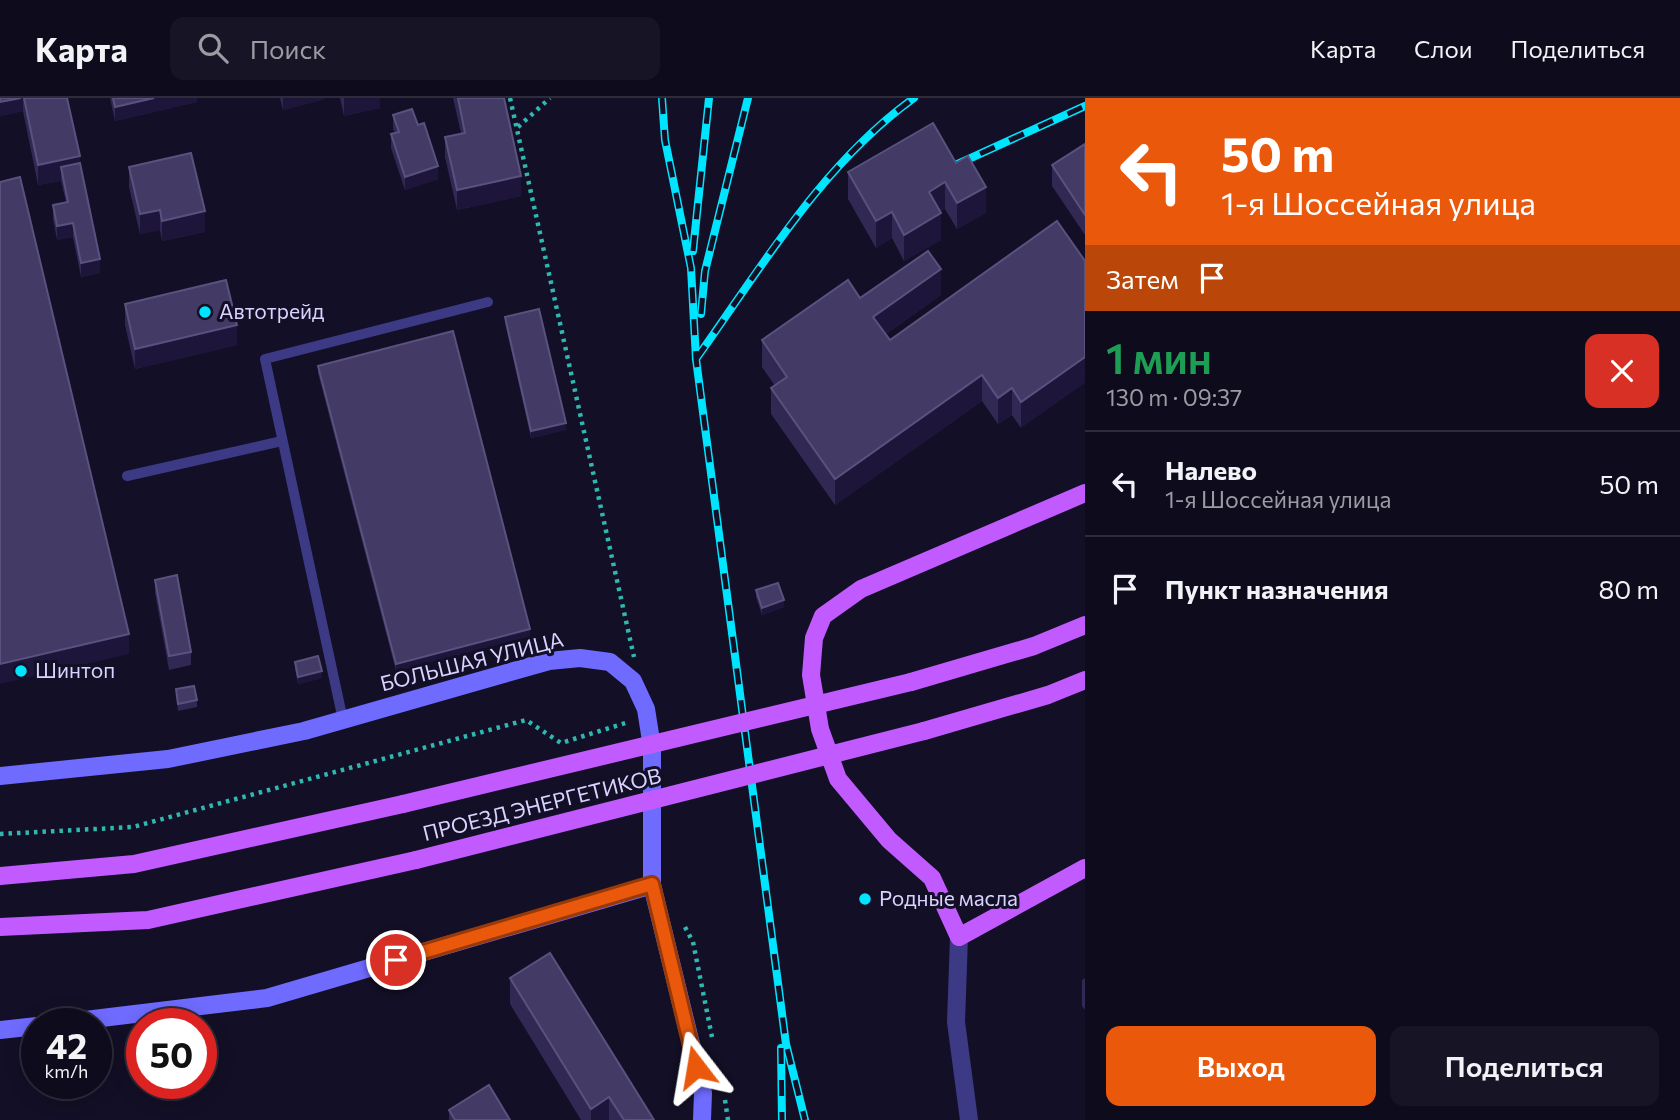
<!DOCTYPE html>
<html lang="ru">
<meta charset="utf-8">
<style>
body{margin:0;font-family:Commissioner,sans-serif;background:#171425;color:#f1f3f6;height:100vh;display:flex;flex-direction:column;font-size:26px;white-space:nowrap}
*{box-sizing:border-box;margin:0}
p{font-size:23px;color:#9b9ba3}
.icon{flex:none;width:38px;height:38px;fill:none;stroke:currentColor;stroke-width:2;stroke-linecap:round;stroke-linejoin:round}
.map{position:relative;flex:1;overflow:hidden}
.panel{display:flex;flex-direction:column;background:#0e0b1c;width:595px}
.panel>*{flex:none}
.hud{background:#ea580c;color:#fff;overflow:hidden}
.speed{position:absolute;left:21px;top:910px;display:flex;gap:14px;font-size:35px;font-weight:700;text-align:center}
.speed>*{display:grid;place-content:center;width:91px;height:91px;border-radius:50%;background:#0e0b1c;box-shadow:0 4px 18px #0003,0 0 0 2px #2e2b3b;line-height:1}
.speed small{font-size:18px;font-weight:400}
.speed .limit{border:10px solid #d22;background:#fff;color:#111}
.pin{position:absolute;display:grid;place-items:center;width:60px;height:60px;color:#fff;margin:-30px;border:4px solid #fff;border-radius:50%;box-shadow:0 2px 7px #0007}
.me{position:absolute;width:77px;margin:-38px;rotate:346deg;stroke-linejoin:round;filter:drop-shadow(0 0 5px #0008)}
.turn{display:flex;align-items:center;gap:24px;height:147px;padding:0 21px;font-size:32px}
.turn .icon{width:91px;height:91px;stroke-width:2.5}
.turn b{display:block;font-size:49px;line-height:60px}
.then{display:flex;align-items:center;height:66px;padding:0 21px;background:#0003;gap:14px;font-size:26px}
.round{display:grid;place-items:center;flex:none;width:74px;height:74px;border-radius:14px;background:#171425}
.head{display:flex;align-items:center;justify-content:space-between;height:119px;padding:0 21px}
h1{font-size:42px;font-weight:600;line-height:52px;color:#1e9e55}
.cta{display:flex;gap:14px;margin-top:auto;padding:14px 21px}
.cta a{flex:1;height:80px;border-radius:14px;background:#ea580c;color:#fff;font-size:28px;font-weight:600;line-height:80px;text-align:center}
.cta a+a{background:#171425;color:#f1f3f6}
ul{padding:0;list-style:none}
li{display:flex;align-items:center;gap:21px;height:105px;padding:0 21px;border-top:2px solid #2e2b3b}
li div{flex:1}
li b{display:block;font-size:26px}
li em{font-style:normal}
header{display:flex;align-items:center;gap:42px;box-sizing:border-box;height:98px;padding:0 35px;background:#0e0b1c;border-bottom:2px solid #2e2b3b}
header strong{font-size:33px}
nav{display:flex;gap:38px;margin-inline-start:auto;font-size:24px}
.search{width:490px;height:63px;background:#171425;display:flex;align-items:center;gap:18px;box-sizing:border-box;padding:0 24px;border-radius:14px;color:#9b9ba3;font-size:26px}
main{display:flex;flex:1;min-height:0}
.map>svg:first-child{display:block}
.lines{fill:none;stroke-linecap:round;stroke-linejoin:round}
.path{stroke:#2fb8b0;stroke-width:4.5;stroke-dasharray:3.5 5;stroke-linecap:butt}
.service{stroke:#3d3a85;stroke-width:10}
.minor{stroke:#3d3a85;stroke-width:18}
.secondary{stroke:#6f6bff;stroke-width:18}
.primary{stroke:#c25bff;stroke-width:18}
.rail-casing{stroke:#00e5ff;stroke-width:8}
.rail{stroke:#130f26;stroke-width:5;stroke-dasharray:16;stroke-linecap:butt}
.primary-bridge{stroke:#c25bff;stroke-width:18}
.wall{fill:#312854}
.shaded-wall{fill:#1d163a}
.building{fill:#433a66;stroke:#5a527e;stroke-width:2}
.route-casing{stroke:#983908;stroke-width:18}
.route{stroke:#ea580c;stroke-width:12}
.poi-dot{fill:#00e5ff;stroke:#130f26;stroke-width:2.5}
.labels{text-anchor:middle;stroke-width:6;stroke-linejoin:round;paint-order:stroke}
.poi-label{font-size:21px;fill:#d9d4ff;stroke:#130f26;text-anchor:start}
.street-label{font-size:21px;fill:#d9d4ff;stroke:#130f26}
</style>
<header>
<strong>Карта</strong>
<div class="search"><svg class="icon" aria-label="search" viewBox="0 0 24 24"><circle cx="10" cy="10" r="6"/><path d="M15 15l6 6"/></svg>Поиск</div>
<nav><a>Карта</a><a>Слои</a><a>Поделиться</a></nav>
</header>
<main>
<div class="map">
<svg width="1085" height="1022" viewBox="0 0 1085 1022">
<rect width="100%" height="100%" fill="#130f26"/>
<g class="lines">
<g class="path">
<polyline points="510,0 634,559"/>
<polyline points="518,29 550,0"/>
<polyline points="0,736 133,729 526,622 561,645 629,624"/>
<polyline points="685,829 693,844 712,939"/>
<polyline points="725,1002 728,1022"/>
</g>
<g class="service">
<polyline points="127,378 282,343"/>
<polyline points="343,622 265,261 488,204"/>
</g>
<polyline class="minor" points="959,839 956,924 969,1022"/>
<g class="secondary">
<polyline points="0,678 168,661 304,633 549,563 580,560 610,564 633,583 646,611 652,649 652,787 703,995 702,1022"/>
<polyline points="52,926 267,900 652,787"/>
<polyline points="0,932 37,928"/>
</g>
<g class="primary">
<polyline points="1085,395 861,491 823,518 814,540 811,577 820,631 838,681 889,742 932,780 959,839 1085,770"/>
<polyline points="911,584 1034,548 1085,527"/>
<polyline points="924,633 1048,597 1085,582"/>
<polyline points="0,778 134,766 403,706"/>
<polyline points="0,829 148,822 416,762"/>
</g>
<defs>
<g id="rail">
<polyline points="662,0 665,42 691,170 696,261 786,946 805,1022"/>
<polyline points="951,69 1085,8"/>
<polyline points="693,153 709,0"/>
<polyline points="701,216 705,173 748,0"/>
<path d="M696,261C761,170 822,66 914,0"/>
<polyline points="781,950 782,1022"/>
</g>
</defs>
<use href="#rail" class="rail-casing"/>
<use href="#rail" class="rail"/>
<g class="primary-bridge">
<polyline points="403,706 911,584"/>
<polyline points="416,762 924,633"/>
</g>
</g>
<g class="wall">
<polygon points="0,0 67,0 100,175 81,179 73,139 57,142 53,121 53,107 66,104 61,83 38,87 23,13 0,18"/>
<polygon points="110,0 197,0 197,4 115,23"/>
<polygon points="280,0 325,0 325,1 283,12"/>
<polygon points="340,0 380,0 380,10 344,18"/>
<polygon points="453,0 504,0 521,98 457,112 445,59 445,39 461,35"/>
<polygon points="393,17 438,81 405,92 391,50 391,36 395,35 393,31"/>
<polygon points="1085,46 1085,137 1052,88 1052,67"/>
<polygon points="956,65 986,115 957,131 945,111 940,113 941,142 904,163 892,140 876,150 848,101 848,74"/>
<polygon points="129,69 205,134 162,143 160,132 140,136 129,89"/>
<polygon points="1057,123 1021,330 1012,317 998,326 982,303 835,407 771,316 771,290 775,288 762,269 762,242 860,200 941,197 886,236 890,242"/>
<polygon points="125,206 237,247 135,271 125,227"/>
<polygon points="505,219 566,332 531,340 505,225"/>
<polygon points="318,268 530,538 396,573 318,275"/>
<polygon points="155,482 191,554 191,567 169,572 155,495"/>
<polygon points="756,492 784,509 762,517 756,499"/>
<polygon points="295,564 322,580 298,586 295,571"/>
<polygon points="176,591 197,602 197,609 178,613"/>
<polygon points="510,880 654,1022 581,1022 510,906"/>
<polygon points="1085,880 1085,912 1082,908 1082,882"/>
<polygon points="449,1012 510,1022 449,1022"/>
</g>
<g class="shaded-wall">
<polygon points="23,0 23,13 0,18 0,4"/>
<polygon points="154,0 197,0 197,4 115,23 115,9"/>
<polygon points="283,0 325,0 325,1 283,12"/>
<polygon points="344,0 380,0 380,10 344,18"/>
<polygon points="80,58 80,79 61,69 61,83 38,87 38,67"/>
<polygon points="438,68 438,81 405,92 405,79"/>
<polygon points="521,78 521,98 457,112 457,92"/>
<polygon points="945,84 945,111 929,120 929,94"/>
<polygon points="986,89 986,115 957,131 957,105"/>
<polygon points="160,112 160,132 140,136 140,116"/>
<polygon points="205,113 205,134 162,143 162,123"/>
<polygon points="892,114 892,140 876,150 876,123"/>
<polygon points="941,115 941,142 904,163 904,137"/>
<polygon points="73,125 73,139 57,142 57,128"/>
<polygon points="100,161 100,175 81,179 81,165"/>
<polygon points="941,171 941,197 873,245 873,219"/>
<polygon points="237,227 237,247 135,271 135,251"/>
<polygon points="1085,259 1085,285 1021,330 1021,304"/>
<polygon points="982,277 982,303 835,407 835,381"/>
<polygon points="1012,290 1012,317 998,326 998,300"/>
<polygon points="566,325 566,332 531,340 531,333"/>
<polygon points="784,502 784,509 762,517 762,510"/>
<polygon points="530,531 530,538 396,573 396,566"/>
<polygon points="129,536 129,556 0,586 0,566"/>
<polygon points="322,573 322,580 298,586 298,579"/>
<polygon points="609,999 609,1022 591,1022 591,1011"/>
</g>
<g class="building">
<polygon points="0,0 21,0 0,4"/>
<polygon points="24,0 67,0 80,58 38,67"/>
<polygon points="113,0 154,0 115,9"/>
<polygon points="458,0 504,0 521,78 457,92 445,39 465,35"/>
<polygon points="412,11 418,27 424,25 438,68 405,79 391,36 399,34 393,17"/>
<polygon points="933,25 956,65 968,58 986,89 957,105 945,84 929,94 941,115 904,137 892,114 876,123 848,74"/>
<polygon points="1085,46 1085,117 1052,67"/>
<polygon points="191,55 205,113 162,123 160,112 140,116 129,69"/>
<polygon points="80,65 100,161 81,165 73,125 57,128 53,107 68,104 61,69"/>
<polygon points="20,79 129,536 0,566 0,84"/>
<polygon points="1057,123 1085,163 1085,259 1021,304 1012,290 998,300 982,277 835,381 771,290 787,279 762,242 848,182 860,200 928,153 941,171 873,219 890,242"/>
<polygon points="226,182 237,227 135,251 125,206"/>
<polygon points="539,211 566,325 531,333 505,219"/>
<polygon points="453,233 530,531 396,566 318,268"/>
<polygon points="177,477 191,554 169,558 155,482"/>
<polygon points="778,485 784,502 762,510 756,492"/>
<polygon points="318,558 322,573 298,579 295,564"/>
<polygon points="194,588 197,602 178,606 176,591"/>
<polygon points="550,855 654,1022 624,1022 609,999 591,1011 510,880"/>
<polygon points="489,987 510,1022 455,1022 449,1012"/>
</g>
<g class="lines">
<defs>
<polyline id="route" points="396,862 652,786 696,969"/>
</defs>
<use href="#route" class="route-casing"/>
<use href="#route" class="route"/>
</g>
<g class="poi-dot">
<circle cx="205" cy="214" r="7"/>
<circle cx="21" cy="573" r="7"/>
<circle cx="865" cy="801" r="7"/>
</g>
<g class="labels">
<g class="poi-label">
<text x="219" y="221">Автотрейд</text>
<text x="35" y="580">Шинтоп</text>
<text x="879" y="808">Родные масла</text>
</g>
<g class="street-label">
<text transform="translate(472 564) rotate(-14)" y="7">БОЛЬШАЯ УЛИЦА</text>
<text transform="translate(542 707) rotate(-14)" y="7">ПРОЕЗД ЭНЕРГЕТИКОВ</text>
</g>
</g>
</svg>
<div class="speed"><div>42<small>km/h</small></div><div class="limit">50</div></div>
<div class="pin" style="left:396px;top:862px;background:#d93025"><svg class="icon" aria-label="arrive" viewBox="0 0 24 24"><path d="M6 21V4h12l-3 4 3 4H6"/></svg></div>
<svg class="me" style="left:696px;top:969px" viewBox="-20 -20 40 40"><path d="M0-17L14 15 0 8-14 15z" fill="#ea580c" stroke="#fff" stroke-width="4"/></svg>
</div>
<section class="panel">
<div class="hud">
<div class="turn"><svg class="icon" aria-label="left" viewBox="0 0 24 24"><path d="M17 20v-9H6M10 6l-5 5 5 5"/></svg><div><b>50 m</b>1-я Шоссейная улица</div></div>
<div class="then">Затем<svg class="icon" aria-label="arrive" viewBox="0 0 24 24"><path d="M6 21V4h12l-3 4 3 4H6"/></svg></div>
</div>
<div class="head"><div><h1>1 мин</h1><p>130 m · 09:37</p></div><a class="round" style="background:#d93025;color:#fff"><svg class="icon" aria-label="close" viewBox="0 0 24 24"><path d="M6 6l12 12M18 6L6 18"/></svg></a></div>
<ul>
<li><svg class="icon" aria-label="left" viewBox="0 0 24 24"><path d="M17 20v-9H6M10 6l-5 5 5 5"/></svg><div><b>Налево</b><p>1-я Шоссейная улица</p></div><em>50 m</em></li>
<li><svg class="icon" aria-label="arrive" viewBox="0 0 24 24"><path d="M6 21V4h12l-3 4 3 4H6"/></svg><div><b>Пункт назначения</b></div><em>80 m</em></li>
</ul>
<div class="cta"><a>Выход</a><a>Поделиться</a></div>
</section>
</main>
